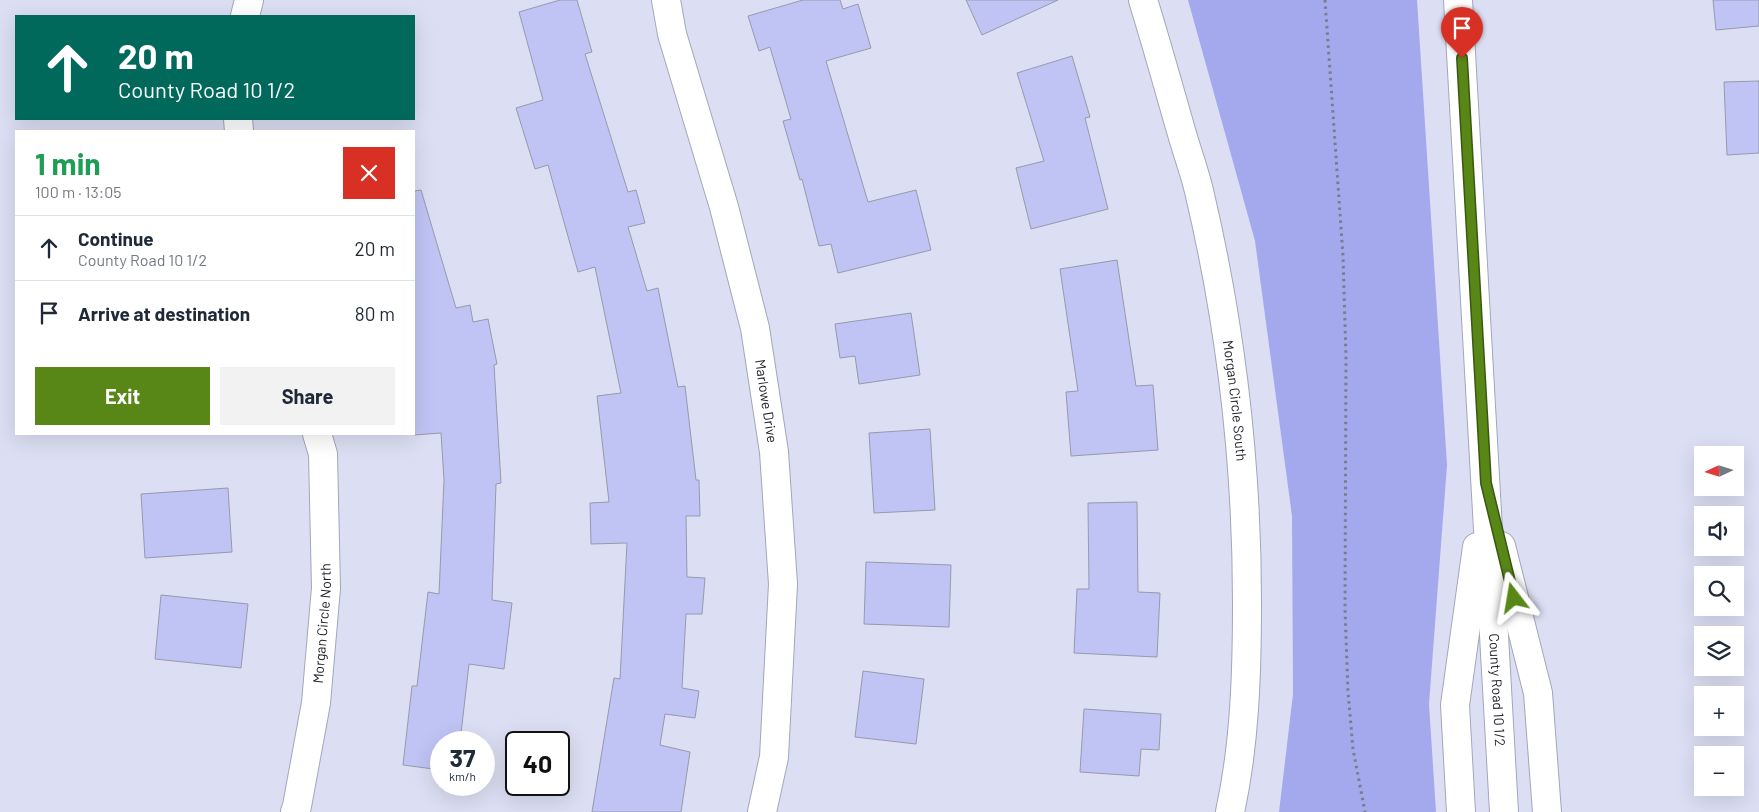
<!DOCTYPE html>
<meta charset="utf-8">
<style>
body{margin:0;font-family:Barlow,sans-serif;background:#f2f2f3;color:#1f2937;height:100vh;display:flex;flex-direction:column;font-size:19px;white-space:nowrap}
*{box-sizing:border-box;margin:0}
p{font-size:16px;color:#747a83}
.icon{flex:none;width:28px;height:28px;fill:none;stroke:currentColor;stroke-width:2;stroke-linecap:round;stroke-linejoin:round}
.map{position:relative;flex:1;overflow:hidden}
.details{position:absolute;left:15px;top:130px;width:400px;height:305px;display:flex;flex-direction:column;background:#fff;border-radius:0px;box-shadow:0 5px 20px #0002}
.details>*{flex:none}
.top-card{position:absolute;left:15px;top:15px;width:400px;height:105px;border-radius:0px;box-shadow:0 5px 20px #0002;background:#00695c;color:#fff;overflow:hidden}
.needle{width:32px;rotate:266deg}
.tools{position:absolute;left:1694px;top:446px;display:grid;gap:10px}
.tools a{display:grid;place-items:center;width:50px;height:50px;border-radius:0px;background:#fff;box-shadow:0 5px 20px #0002;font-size:25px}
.speed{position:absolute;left:430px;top:731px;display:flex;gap:10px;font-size:25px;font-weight:700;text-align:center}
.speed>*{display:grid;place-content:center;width:65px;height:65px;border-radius:50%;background:#fff;box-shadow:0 5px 20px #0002;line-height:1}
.speed small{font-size:12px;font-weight:400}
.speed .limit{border:2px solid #111;border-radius:8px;background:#fff;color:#111}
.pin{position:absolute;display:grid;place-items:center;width:42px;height:42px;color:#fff;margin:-51px -21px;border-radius:50% 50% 50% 0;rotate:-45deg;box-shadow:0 0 5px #0007}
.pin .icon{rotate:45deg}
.me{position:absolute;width:55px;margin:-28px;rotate:346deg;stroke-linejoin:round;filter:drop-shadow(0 0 4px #0008)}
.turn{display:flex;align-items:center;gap:18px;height:105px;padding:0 20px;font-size:22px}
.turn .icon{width:65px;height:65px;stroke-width:2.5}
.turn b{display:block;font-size:35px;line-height:42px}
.round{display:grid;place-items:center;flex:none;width:52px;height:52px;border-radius:0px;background:#f2f2f3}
.summary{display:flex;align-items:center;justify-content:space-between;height:85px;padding:0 20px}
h1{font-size:30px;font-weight:700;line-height:38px;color:#1e9e55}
.action{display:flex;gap:10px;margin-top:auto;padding:10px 20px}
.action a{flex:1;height:58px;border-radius:0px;background:#588718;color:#fff;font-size:20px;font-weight:700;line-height:58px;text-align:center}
.action a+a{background:#f2f2f3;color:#1f2937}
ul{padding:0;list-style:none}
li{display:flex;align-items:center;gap:15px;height:65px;padding:0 20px;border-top:1px solid #e0e1e3}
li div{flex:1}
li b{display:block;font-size:19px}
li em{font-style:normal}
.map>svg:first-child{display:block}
.green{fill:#a4a9ee}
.building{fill:#bfc4f4;stroke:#9799ad}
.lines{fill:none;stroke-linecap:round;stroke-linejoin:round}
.minor-casing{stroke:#a4a6ba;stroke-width:30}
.tertiary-casing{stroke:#a4a6ba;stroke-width:30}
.path{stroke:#7a7c8a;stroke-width:3;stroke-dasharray:2.5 4;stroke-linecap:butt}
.minor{stroke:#fff;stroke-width:28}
.tertiary{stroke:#fff;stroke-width:28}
.route-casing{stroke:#395810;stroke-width:12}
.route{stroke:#588718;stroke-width:9}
.labels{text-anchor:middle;stroke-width:4;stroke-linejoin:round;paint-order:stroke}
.street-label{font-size:14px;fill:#22232b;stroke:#eaecfd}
</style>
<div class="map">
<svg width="1759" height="812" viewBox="0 0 1759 812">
<rect width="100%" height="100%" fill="#dcdef3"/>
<polygon class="green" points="1188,0 1417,0 1447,465 1429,704 1436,812 1279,812 1293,694 1292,516 1255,241"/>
<g class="building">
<polygon points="560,0 577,0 592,52 585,54 628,192 636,190 645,223 628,227 647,291 658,288 678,387 685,386 696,480 699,480 700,516 686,516 687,577 705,578 702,614 686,614 682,688 699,691 695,718 665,714 660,745 690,752 681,812 592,812 614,678 620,679 627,543 591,544 590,503 609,502 597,396 621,393 595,267 578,272 548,165 535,169 516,108 543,100 519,12"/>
<polygon points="803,0 840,0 843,9 858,4 871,48 826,61 868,202 916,190 931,250 838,273 831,244 819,246 802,179 800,180 783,121 791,119 770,47 759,51 748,16"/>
<polygon points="966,0 1058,0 982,35"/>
<polygon points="1713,0 1759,0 1759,26 1716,30"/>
<polygon points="1072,56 1090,117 1085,118 1108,209 1031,229 1016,168 1044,161 1017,73"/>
<polygon points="1759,81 1759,153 1727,155 1724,82"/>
<polygon points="421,190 456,308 470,305 473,322 488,319 497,364 494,365 501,483 496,484 492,600 512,603 504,669 469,664 460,742 441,742 441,770 403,765 412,686 417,686 428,592 439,594 444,480 441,433 414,435 414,191"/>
<polygon points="1117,260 1136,386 1153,385 1158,450 1071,456 1066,392 1078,391 1060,269"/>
<polygon points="911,313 920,375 859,384 855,356 840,358 835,324"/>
<polygon points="930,429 935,510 874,513 869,433"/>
<polygon points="228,488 232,552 145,558 141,494"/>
<polygon points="1137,502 1138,592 1160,593 1157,657 1074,653 1077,589 1089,589 1088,503"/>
<polygon points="866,562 951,565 949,627 864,624"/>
<polygon points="161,595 248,604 241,668 155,659"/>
<polygon points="863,671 924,679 916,744 855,737"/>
<polygon points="1084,709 1161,714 1159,750 1141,749 1139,776 1080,772"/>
</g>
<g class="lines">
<defs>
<g id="minor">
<path id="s1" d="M666,0L672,34L724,207L755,328L774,452L783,584L774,757L762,812"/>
<path id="s2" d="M1143,0C1156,42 1168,85 1180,127C1186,149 1194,170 1199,191C1231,326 1247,463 1247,602C1247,672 1245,743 1230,812"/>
<polyline points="245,16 249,0"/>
<polyline points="238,119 239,131"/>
<path id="s3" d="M295,812L297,806L316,703L326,588L323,454L317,434"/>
</g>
<g id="tertiary">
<path id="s4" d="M1458,0L1504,812"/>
<polyline points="1501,546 1538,693 1547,812"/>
<polyline points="1461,812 1455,705 1477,547"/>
</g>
</defs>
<use href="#minor" class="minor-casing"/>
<use href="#tertiary" class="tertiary-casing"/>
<polyline class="path" points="1325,0 1343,256 1346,357 1345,609 1348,692 1353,749 1365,812"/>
<use href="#minor" class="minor"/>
<use href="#tertiary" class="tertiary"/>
</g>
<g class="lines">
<defs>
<polyline id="route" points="1462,58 1486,483 1514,598"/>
</defs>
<use href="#route" class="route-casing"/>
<use href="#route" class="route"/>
</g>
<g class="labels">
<g class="street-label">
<text dy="5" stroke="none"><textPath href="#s1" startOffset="414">Marlowe Drive</textPath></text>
<text dy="5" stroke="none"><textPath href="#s2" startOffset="412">Morgan Circle South</textPath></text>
<text dy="5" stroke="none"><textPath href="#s3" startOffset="191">Morgan Circle North</textPath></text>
<text dy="5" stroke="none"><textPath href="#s4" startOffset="691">County Road 10 1/2</textPath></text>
</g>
</g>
</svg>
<div class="tools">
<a><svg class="needle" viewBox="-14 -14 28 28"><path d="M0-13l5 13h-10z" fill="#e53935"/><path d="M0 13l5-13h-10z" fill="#747a83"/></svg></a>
<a><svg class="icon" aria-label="sound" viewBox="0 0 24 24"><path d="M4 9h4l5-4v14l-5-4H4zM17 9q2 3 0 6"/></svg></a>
<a><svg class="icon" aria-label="search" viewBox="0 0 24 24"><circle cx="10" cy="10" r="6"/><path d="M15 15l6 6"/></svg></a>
<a><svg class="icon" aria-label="layers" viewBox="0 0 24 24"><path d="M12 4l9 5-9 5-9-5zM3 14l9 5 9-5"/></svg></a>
<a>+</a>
<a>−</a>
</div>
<div class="speed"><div>37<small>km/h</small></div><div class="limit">40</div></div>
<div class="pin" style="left:1462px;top:58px;background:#d93025"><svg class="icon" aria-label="arrive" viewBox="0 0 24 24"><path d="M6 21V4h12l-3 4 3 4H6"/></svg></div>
<svg class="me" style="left:1514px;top:598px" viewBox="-20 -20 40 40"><path d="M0-17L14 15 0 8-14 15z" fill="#588718" stroke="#fff" stroke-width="4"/></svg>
<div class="top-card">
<div class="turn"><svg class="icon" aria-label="ahead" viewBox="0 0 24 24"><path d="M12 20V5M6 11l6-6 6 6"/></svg><div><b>20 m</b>County Road 10 1/2</div></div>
</div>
<section class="details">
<div class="summary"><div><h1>1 min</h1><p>100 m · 13:05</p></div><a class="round" style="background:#d93025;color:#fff"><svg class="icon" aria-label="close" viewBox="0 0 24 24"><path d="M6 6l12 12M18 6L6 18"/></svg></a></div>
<ul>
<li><svg class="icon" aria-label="ahead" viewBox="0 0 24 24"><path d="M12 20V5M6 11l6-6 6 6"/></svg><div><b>Continue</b><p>County Road 10 1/2</p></div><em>20 m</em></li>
<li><svg class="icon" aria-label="arrive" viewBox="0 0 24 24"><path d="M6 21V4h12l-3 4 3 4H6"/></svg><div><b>Arrive at destination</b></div><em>80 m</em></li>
</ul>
<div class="action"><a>Exit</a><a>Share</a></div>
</section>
</div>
